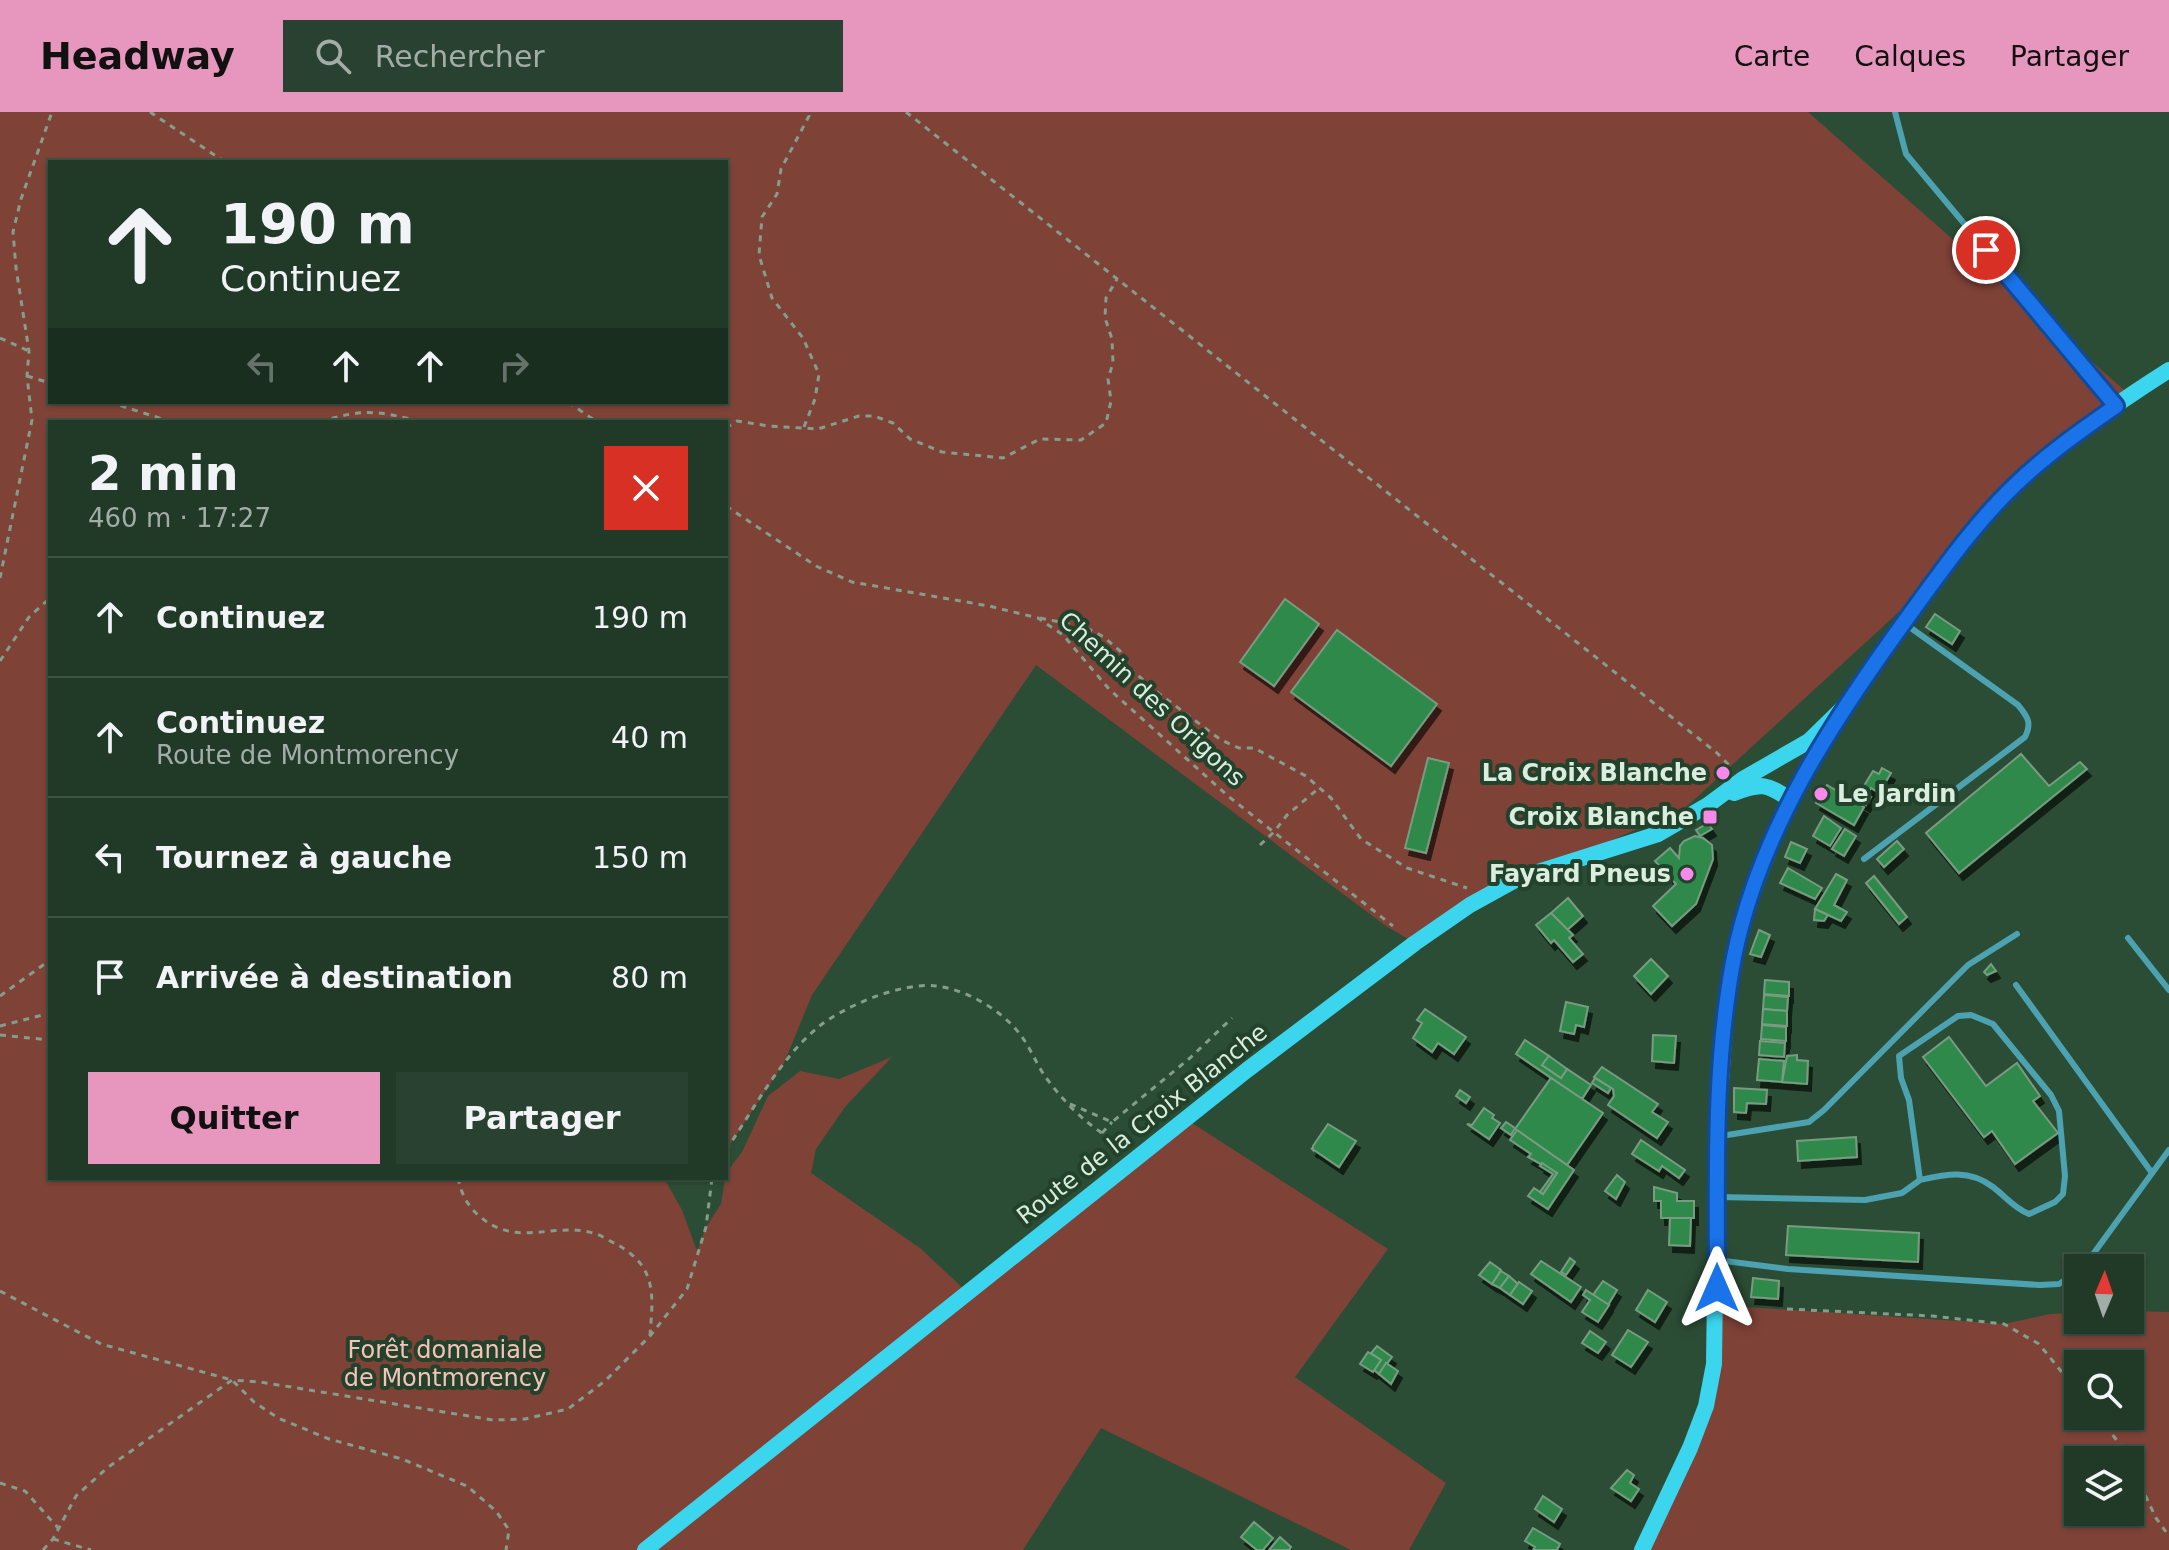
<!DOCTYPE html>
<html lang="fr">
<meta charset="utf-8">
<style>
body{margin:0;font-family:"DejaVu Sans",sans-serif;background:#294130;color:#f1f3f6;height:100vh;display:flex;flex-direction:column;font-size:30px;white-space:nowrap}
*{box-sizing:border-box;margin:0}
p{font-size:26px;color:#a2ada8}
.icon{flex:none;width:44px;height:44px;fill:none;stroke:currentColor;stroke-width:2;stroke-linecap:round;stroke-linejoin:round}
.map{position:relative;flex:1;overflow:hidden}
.panel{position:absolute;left:48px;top:308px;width:680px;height:760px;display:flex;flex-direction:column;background:#213a28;border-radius:0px;box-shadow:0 2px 6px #0004,0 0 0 2px #3e5445}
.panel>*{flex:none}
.banner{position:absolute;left:48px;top:48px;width:680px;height:244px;border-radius:0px;box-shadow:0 2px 6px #0004,0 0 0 2px #3e5445;background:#213a28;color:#f1f3f6;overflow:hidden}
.needle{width:52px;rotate:2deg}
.buttons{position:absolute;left:2064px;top:1142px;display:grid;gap:16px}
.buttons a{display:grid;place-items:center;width:80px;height:80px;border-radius:0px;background:#213a28;box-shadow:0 2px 6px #0004,0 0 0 2px #3e5445;font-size:40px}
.pin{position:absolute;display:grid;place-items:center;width:68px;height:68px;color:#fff;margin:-34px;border:4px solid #fff;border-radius:50%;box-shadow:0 2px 8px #0007}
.me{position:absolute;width:88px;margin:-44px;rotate:0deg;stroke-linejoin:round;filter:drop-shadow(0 0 6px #0008)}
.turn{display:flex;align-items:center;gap:28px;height:168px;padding:0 40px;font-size:36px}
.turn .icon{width:104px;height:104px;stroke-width:2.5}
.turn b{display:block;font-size:56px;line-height:68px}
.lanes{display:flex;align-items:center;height:76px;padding:0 40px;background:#0003;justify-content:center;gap:40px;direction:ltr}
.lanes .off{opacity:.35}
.round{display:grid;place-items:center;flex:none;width:84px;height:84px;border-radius:0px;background:#294130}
.head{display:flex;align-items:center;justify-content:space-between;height:136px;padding:0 40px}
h1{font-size:48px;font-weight:600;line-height:60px}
.action{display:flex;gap:16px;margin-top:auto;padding:16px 40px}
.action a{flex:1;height:92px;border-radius:0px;background:#e797bd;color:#111;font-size:32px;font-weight:600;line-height:92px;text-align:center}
.action a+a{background:#294130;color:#f1f3f6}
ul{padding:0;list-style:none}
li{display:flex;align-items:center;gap:24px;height:120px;padding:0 40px;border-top:2px solid #3e5445}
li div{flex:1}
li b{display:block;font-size:30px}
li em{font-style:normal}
header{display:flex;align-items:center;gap:48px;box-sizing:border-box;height:112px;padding:0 40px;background:#e797bd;color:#111}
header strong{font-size:38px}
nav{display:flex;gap:44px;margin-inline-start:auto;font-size:28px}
.search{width:560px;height:72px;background:#294130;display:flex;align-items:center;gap:20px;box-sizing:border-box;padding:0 28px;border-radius:0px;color:#a2ada8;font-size:30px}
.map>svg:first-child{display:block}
.green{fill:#7f4237;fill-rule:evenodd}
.building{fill:#2d894c;stroke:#799c80;stroke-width:2;filter:url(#shadow)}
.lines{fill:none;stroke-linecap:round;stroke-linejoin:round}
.path{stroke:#849e8b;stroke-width:3;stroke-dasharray:6 6;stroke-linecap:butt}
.service{stroke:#4da2b1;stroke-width:6}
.secondary{stroke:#3bd5ee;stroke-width:16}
.route-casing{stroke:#114b97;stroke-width:20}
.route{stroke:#1a73e8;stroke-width:14}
.poi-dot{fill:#f788ec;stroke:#22422b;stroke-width:3}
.labels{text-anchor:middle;stroke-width:8;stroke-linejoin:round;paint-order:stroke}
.street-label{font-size:24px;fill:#daedde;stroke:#22422b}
.poi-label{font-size:24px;font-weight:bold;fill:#daedde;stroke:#22422b;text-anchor:end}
.park-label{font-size:24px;fill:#f7c2b8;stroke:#22422b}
</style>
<header>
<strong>Headway</strong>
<div class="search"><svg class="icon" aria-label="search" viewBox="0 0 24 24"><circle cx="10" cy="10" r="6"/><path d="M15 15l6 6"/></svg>Rechercher</div>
<nav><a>Carte</a><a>Calques</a><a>Partager</a></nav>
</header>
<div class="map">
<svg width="2169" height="1438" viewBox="0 0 2169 1438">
<defs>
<filter id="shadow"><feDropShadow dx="4" dy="7" stdDeviation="0" flood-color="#0009"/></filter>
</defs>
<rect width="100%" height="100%" fill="#2c4d35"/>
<g class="green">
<path d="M0,0H1808L2131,284L2016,372L1936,466L1685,696L1490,781L1415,831L1386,814L1036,553L812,883L784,951L729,1034L726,1033V310H50V1066H664L682,1098L697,1139L706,1115L721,1092L726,1061L742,1040L768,984L800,959L839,967L892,945L845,995L816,1037L811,1061L920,1136L968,1181L1192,1011L1388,1137L1295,1265L1446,1371L1409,1438H1351L1101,1316L1023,1438H0ZM50,50H726V290H50Z"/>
<path d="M1717,1193L2004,1212L2050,1202L2078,1201V1208H2130V1199L2169,1200V1438H1641L1706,1294ZM2078,1252H2130V1304H2078ZM2078,1348H2130V1400H2078Z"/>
</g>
<g class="building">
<polygon points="1285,487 1319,512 1274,574 1240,550"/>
<polygon points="1935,502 1960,519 1952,532 1926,515"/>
<polygon points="1337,518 1437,592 1391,654 1291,580"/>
<polygon points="2021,642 2049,674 2080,650 2087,657 1959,761 1926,721"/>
<polygon points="1428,646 1449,651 1426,741 1405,736"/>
<polygon points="1882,656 1891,661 1879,681 1871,676 1867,683 1871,685 1866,693 1856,687 1873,659 1879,662"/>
<polygon points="1827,673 1864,695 1854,713 1816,691"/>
<polygon points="1824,704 1841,716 1830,734 1813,724"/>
<polygon points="1708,711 1712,717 1700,724 1696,718"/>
<polygon points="1845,717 1856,724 1844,744 1832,737"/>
<polygon points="1695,724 1703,726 1712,733 1713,747 1696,792 1672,814 1653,794 1676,772 1655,749 1670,736 1679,746 1680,734 1684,729"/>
<polygon points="1897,729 1904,737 1884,755 1877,747"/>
<polygon points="1791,730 1807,737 1800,751 1785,745"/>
<polygon points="1788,756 1822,776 1815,787 1780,771"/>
<polygon points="1836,762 1847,768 1834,793 1847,800 1841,809 1815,797"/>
<polygon points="1874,764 1907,805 1899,812 1866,771"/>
<polygon points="1568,786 1583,804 1566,819 1551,801"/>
<polygon points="1815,797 1828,803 1824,809 1814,808"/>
<polygon points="1551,801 1573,823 1569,826 1583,842 1573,850 1554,828 1551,831 1536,813"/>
<polygon points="1759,818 1770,823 1761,845 1750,842"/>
<polygon points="1651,847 1668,864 1651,882 1634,864"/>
<polygon points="1991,852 1996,859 1987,863 1984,860"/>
<polygon points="1765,868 1789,870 1789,884 1764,882"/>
<polygon points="1764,883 1788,885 1787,899 1763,897"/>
<polygon points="1566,890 1588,895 1584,915 1576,913 1574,922 1560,919"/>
<polygon points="1425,897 1466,925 1454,942 1438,931 1432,940 1413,926 1422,911 1417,908"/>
<polygon points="1763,897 1787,899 1787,914 1762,912"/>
<polygon points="1762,913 1786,915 1786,929 1761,927"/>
<polygon points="1653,923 1676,924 1674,951 1652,949"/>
<polygon points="1949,925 1986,974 2017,951 2040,984 2033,989 2058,1021 2015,1052 1992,1019 1984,1025 1923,945"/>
<polygon points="1525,928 1549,944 1542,953 1561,966 1567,957 1591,973 1582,987 1516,942"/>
<polygon points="1760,929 1785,931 1784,945 1759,943"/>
<polygon points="1797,943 1797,948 1808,949 1807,972 1782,970 1787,944"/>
<polygon points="1549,944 1567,957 1561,966 1542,953"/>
<polygon points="1759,947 1784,949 1782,970 1757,968"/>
<polygon points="1602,955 1658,992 1652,1000 1668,1010 1657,1026 1608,993 1614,984 1613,977 1594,965"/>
<polygon points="1551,966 1603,1001 1567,1053 1515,1017"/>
<polygon points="1595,966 1611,976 1608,981 1592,971"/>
<polygon points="1734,976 1767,978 1766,992 1747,991 1746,1001 1734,1000"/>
<polygon points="1460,978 1470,985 1466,991 1456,984"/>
<polygon points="1484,996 1494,1003 1492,1006 1500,1011 1489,1027 1467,1012 1472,1013"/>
<polygon points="1506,1010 1515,1016 1511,1023 1501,1016"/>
<polygon points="1328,1012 1356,1029 1339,1055 1311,1036 1313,1038 1313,1034"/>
<polygon points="1517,1018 1574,1058 1548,1097 1528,1084 1534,1076 1543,1082 1557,1061 1528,1045 1531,1042 1510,1028"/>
<polygon points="1856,1025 1857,1045 1798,1049 1797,1029"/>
<polygon points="1641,1028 1685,1058 1679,1066 1662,1054 1659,1059 1632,1042"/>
<polygon points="1542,1051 1557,1061 1543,1082 1540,1080 1553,1062 1540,1054"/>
<polygon points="1617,1063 1625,1070 1616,1087 1605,1079"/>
<polygon points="1654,1075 1677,1081 1677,1089 1694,1089 1694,1106 1661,1106 1661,1089 1654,1089"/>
<polygon points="1670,1106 1691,1106 1690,1134 1669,1133"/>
<polygon points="1788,1114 1919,1121 1918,1150 1786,1143"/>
<polygon points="1570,1146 1575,1150 1566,1163 1561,1160"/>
<polygon points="1541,1149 1581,1175 1571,1190 1531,1162"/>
<polygon points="1490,1150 1501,1158 1492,1172 1479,1163"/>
<polygon points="1501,1159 1509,1164 1500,1176 1492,1172"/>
<polygon points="1509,1164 1518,1172 1510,1183 1500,1176"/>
<polygon points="1753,1166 1779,1169 1778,1187 1751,1185"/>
<polygon points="1603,1169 1617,1178 1608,1193 1593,1183"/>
<polygon points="1519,1170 1532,1179 1523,1192 1510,1183"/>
<polygon points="1586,1178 1609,1193 1598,1210 1582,1200 1590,1188 1583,1183"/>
<polygon points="1648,1178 1667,1190 1655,1210 1636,1198"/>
<polygon points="1628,1218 1648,1230 1631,1255 1612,1243"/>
<polygon points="1590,1219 1606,1230 1598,1241 1582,1231"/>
<polygon points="1377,1234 1392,1245 1379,1262 1374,1258 1381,1248 1371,1241"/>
<polygon points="1368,1240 1381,1248 1373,1260 1360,1252"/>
<polygon points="1386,1251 1398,1259 1391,1272 1379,1262"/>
<polygon points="1627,1358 1634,1363 1630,1371 1639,1377 1631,1389 1611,1376"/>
<polygon points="1543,1384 1562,1397 1554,1410 1535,1397"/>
<polygon points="1254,1410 1273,1426 1263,1438 1257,1438 1241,1425"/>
<polygon points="1533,1416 1560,1432 1557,1438 1533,1438 1535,1435 1525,1429"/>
<polygon points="1280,1425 1291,1435 1289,1438 1269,1438"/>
</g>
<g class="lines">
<g class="path">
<polyline points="150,0 225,50"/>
<polyline points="906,0 1717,641 1730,654"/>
<polyline points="0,226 29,239"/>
<polyline points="27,264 50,271"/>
<polyline points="109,290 172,310"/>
<polyline points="568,290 597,310"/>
<path d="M320,310C363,296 379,299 422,310"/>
<polyline points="804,315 815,287 819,262 803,226 772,186 759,143 762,105 777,82 781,57 809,4 808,0"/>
<polyline points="726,316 737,309 769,314 818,317 859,304 874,304 893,311 910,327 942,340 1003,346 1040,327 1081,328 1106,311 1111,289 1108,267 1113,251 1112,227 1105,206 1106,186 1117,167"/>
<polyline points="726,394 816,454 852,470 989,494 1038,506 1063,523 1109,577 1228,684 1393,814"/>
<polyline points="0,466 32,308 27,264 29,239 16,156 13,120 21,87 52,0"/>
<polyline points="1040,506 1085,515 1104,525 1120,539 1131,557 1153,577 1221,628 1239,636 1254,636 1306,664 1331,686 1361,727 1407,756 1467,776"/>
<polyline points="0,549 29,505 50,486"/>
<polyline points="1260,733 1274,720 1287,703 1319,676"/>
<polyline points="0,884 50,848"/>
<polyline points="0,914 50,901"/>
<polyline points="0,923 50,928"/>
<polyline points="1070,992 1112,1010 1190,946 1232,906"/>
<polyline points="1102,1021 1112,1010"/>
<path d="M726,1038C754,997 779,948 817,916C844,894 901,870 936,874C965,877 1000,897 1019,921C1029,933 1035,949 1044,963C1055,978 1070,996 1085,1008C1097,1019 1111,1026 1124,1037"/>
<path d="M458,1066C461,1081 467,1093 478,1103C517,1138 554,1108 596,1122C603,1124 611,1130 618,1133C630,1140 642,1150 647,1163C655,1182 651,1205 650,1224"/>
<polyline points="0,1179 101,1232 232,1268 254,1290 278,1306 329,1327 402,1347 467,1374 496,1399 509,1418 506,1438"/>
<polyline points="1787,1197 1932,1204 2004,1212 2039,1232 2078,1280"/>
<polyline points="2098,1304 2122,1335 2129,1348"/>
<polyline points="2130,1351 2156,1406 2169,1424"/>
<polyline points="0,1371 25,1379 59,1417"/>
<polyline points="53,1427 91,1438"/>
<polyline points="43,1438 53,1427 76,1384 107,1356 232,1268 260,1270 493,1308 525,1307 568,1297 605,1269 650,1224 687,1177 706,1115 712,1066"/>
</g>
<g class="service">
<polyline points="1895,0 1906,42 2114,291"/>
<path d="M1864,747L2025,625C2032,611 2028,605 2018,593L1904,511"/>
<polyline points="2128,826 2169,878"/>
<polyline points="2016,873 2152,1061"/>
<polyline points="1721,1024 1809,1010 1824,998 1968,853 2017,822"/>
<path d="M1717,1085L1865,1088L1902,1081L1920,1068L1909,988L1901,966L1899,944L1958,904L1971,903L1993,912L2051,983L2059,999L2065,1064L2063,1082L2055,1090L2029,1102C2014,1096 2006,1085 1993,1075C1969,1057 1947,1062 1920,1068"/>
<polyline points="1717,1148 1788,1157 2040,1173 2059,1172 2078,1160"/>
<polyline points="2083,1156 2169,1038"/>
</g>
<g class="secondary">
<path d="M1848,594C1897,519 1952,432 2017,371C2063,328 2117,291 2169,258"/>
<path d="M1734,681C1762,670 1767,672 1791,688"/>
<polyline points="645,1438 1247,958 1415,831 1470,793 1519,766 1658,722 1708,693 1743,667 1809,629 1853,586"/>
<polyline points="1642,1438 1690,1336 1706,1294 1714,1252 1717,1024 1726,900 1734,845 1750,788 1776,720 1809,655 1833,617"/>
</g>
</g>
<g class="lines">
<defs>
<path id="route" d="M1717,1176C1717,1066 1713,953 1734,845C1760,716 1837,602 1913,498C1945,454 1977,409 2016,372C2047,342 2082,318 2116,294L1986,138"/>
</defs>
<use href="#route" class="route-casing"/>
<use href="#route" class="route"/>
</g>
<g class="poi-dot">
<circle cx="1723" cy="661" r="8"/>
<circle cx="1821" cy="682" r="8"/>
<rect x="1702" y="697" width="16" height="16" rx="4"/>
<circle cx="1687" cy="762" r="8"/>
</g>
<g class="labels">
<g class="street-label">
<text transform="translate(1152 587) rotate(43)" y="8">Chemin des Origons</text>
<text transform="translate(1142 1012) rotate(-38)" y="8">Route de la Croix Blanche</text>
</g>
<g class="poi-label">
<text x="1707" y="669">La Croix Blanche</text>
<text x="1837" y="690" text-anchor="start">Le Jardin</text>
<text x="1694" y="713">Croix Blanche</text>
<text x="1671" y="770">Fayard Pneus</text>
</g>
<g class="park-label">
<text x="445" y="1246">Forêt domaniale<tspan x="445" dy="28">de Montmorency</tspan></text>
</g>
</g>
</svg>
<div class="buttons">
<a><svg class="needle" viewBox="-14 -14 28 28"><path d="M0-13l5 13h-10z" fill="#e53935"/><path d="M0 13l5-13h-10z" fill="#a2ada8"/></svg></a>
<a><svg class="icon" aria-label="search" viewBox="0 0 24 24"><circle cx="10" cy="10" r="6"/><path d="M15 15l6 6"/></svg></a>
<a><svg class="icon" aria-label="layers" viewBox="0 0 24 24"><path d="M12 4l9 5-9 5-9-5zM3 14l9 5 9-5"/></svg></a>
</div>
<div class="pin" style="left:1986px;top:138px;background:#d93025"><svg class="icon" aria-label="arrive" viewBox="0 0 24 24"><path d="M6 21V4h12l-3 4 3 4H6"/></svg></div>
<svg class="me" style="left:1717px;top:1176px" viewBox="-20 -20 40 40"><path d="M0-17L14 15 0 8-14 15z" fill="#1a73e8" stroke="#fff" stroke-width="4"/></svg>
<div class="banner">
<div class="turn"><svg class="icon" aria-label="ahead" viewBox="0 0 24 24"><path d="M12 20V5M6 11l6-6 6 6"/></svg><div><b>190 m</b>Continuez</div></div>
<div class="lanes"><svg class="icon off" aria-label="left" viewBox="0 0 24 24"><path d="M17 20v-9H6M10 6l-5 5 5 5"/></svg><svg class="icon" aria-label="ahead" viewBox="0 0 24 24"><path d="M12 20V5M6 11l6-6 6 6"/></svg><svg class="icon" aria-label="ahead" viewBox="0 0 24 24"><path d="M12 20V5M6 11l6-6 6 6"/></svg><svg class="icon off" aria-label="right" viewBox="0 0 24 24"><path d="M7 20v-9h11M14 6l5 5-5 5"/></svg></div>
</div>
<section class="panel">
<div class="head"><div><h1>2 min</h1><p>460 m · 17:27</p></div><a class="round" style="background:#d93025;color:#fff"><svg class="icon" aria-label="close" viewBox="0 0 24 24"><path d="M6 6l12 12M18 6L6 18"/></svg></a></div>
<ul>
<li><svg class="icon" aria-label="ahead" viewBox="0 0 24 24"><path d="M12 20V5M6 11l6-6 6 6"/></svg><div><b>Continuez</b></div><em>190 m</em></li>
<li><svg class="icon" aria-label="ahead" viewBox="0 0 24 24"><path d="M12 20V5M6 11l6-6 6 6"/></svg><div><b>Continuez</b><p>Route de Montmorency</p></div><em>40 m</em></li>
<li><svg class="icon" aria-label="left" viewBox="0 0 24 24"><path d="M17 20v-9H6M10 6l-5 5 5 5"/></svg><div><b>Tournez à gauche</b></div><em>150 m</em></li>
<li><svg class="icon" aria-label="arrive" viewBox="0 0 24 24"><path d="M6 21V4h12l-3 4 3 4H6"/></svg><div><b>Arrivée à destination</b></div><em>80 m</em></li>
</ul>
<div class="action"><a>Quitter</a><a>Partager</a></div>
</section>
</div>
